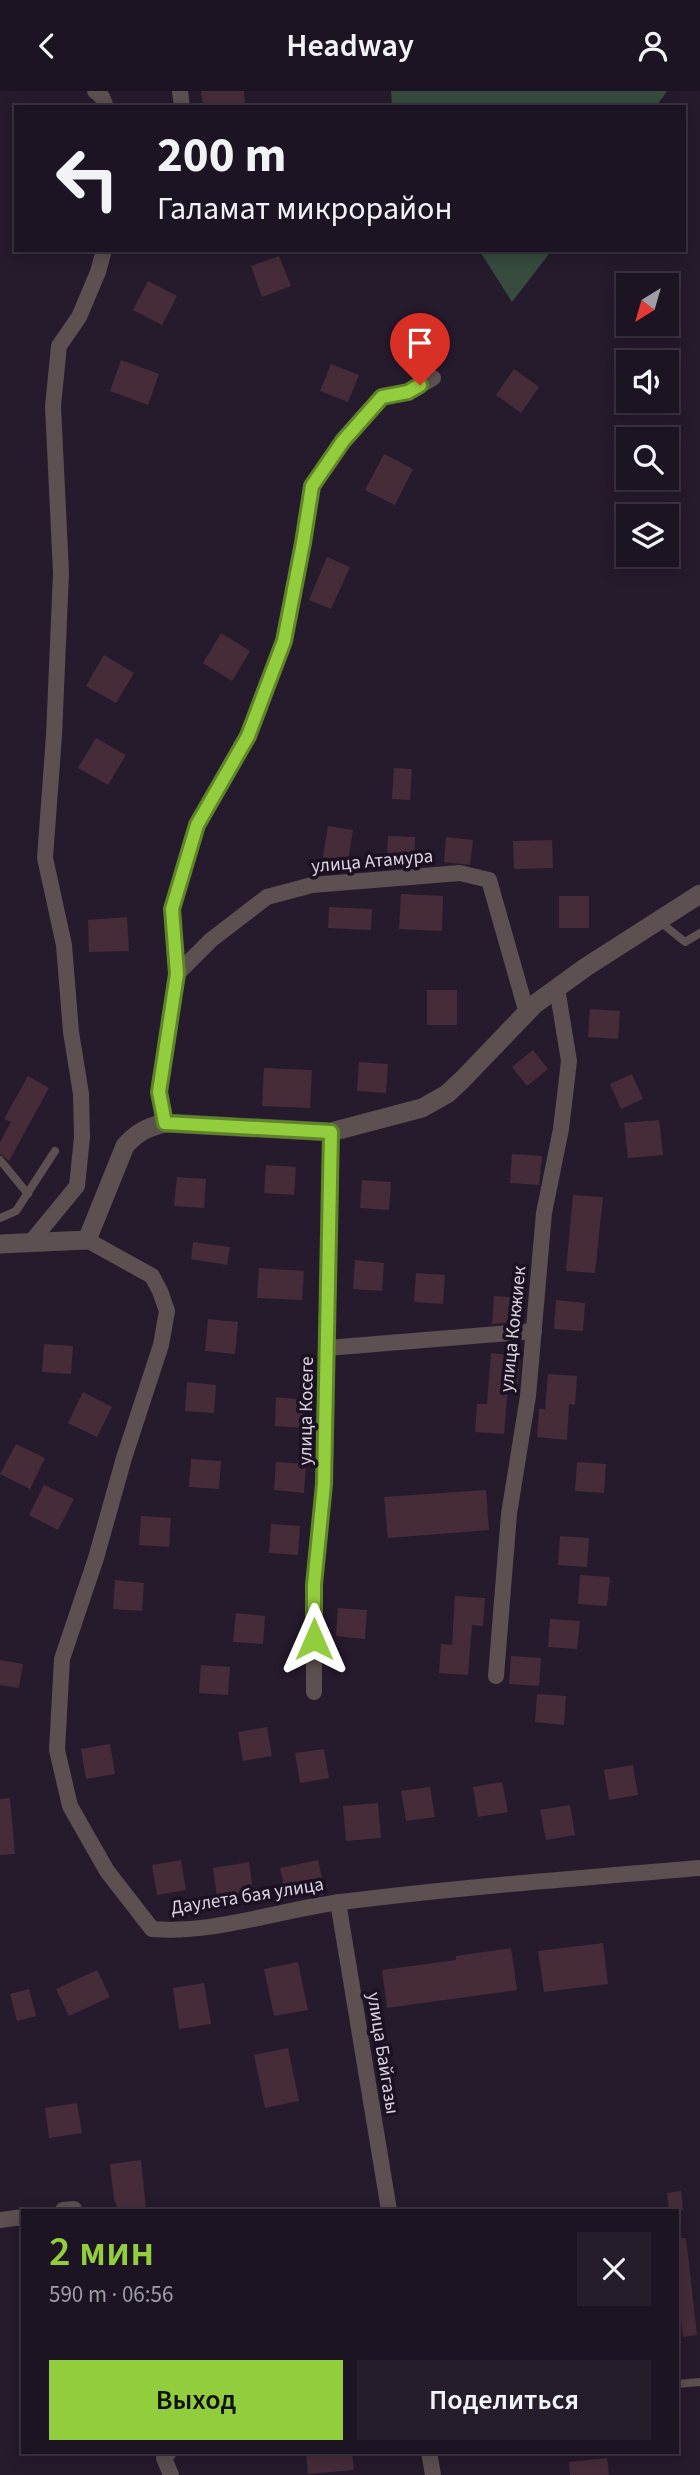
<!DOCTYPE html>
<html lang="ru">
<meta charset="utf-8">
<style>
body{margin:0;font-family:"Source Sans 3",sans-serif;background:#251d2a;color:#f1f3f6;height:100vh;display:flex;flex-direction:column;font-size:26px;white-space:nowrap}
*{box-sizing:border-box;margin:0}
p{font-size:23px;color:#a09ea5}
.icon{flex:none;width:38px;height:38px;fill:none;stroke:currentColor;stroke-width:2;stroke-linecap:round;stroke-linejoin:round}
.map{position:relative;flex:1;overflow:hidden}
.drawer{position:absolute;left:21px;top:2118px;width:658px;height:245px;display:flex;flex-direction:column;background:#1c1422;border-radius:0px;box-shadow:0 4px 18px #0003,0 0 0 2px #3a3340}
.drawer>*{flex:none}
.hud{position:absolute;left:14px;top:14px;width:672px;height:147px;border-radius:0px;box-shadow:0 4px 18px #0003,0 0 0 2px #3a3340;background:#1c1422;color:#f1f3f6;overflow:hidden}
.needle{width:46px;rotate:217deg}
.tools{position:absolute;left:616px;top:182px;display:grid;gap:14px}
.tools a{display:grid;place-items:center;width:63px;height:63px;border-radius:0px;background:#1c1422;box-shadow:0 4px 18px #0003,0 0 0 2px #3a3340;font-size:35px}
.pin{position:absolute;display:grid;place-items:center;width:60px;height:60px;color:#fff;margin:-72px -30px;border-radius:50% 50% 50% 0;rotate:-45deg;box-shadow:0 0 7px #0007}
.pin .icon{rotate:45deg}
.me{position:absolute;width:77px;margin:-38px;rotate:0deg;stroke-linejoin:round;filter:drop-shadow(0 0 5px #0008)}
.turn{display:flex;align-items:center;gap:24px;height:147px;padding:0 28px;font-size:32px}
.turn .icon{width:91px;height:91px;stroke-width:2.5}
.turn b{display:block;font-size:49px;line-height:60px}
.round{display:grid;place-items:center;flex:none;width:74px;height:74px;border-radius:0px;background:#251d2a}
.head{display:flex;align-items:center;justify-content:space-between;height:119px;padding:0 28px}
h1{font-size:42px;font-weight:600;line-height:52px;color:#92cd3e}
.cta{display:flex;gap:14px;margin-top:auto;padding:14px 28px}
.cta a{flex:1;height:80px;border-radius:0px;background:#92cd3e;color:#111;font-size:28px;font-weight:600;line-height:80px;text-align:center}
.cta a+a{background:#251d2a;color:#f1f3f6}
header{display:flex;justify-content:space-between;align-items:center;height:91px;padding:0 28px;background:#1c1422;font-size:32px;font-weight:600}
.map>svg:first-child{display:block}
.green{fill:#374b3e}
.building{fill:#462c39}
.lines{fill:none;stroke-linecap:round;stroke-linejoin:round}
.service{stroke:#5c5050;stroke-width:8}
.minor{stroke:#5c5050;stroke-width:16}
.tertiary{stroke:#5c5050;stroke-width:19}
.route-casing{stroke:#5f8528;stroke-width:18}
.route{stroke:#92cd3e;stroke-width:12}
.labels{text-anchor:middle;stroke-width:7;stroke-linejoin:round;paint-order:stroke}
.street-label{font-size:19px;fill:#dbd4e0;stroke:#1c1123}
</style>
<header><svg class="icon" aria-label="back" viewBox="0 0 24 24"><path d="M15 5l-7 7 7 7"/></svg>Headway<svg class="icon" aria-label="person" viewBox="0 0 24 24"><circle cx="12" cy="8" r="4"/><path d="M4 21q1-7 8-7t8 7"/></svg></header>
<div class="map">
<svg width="700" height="2384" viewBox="0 0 700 2384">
<rect width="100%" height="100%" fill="#261a2d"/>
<g class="green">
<polygon points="391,0 667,0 656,16 392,16"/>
<polygon points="479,159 552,159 512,211"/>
</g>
<g class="building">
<polygon points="201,0 244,0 245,16 203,16"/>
<polygon points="279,165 291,195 262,206 251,175"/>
<polygon points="148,190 177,205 162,234 133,219"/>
<polygon points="121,269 159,283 148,314 110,300"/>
<polygon points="331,273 359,284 348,311 320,300"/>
<polygon points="514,278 539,296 521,322 496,304"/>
<polygon points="384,363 413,378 395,414 365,399"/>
<polygon points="327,466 350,476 331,518 309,509"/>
<polygon points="221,542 250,560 232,590 203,572"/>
<polygon points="104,564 134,582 116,612 86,595"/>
<polygon points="96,647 126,664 108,694 78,677"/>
<polygon points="394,677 412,678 410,709 392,708"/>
<polygon points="328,735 353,739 348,770 323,766"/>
<polygon points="388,745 415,746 414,772 387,771"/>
<polygon points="446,746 473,749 470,774 444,771"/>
<polygon points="552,749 553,777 514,778 513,750"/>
<polygon points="401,803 443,805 442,840 399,838"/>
<rect x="559" y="805" width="30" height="32"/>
<polygon points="329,816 372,818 371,839 328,837"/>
<polygon points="127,826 129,860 89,861 88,829"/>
<rect x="427" y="899" width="30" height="35"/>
<polygon points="590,918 620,920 618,948 588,946"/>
<polygon points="533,959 548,978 527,995 512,976"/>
<polygon points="359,971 388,973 386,1002 357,1000"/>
<polygon points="264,977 312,979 310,1017 262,1015"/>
<polygon points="632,983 643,1008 621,1018 610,993"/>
<polygon points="28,985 49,997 9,1070 0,1063 0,1051 11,1031 4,1028"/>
<polygon points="659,1029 663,1064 628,1067 624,1032"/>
<polygon points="512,1063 542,1065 539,1094 510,1092"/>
<polygon points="266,1074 296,1076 294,1104 264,1102"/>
<polygon points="177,1086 206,1088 204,1117 174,1115"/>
<polygon points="362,1089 391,1091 389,1119 360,1117"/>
<polygon points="573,1104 603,1106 595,1182 566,1180"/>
<polygon points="193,1151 230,1156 227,1174 191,1168"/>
<polygon points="355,1169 384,1172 382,1200 353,1198"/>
<polygon points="259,1177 304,1180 302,1209 257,1207"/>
<polygon points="416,1182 445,1184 443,1213 414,1211"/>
<polygon points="494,1205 523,1207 522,1230 492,1233"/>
<polygon points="556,1209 585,1212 583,1240 554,1238"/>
<polygon points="208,1228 238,1231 235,1263 205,1260"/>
<polygon points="44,1253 73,1255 71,1283 42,1281"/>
<polygon points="491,1262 520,1265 518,1293 508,1292 504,1343 475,1341 477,1313 487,1313"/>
<polygon points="548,1283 577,1285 575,1314 569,1313 567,1349 537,1346 539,1318 545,1318"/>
<polygon points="187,1291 216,1294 214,1322 185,1320"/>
<polygon points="83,1301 112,1316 97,1346 68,1332"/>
<polygon points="276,1306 306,1309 304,1337 275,1335"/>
<polygon points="16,1353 45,1367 30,1398 0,1383"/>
<polygon points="191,1368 221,1370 219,1398 189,1396"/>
<polygon points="276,1371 306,1373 304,1402 274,1399"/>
<polygon points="577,1371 606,1373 604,1402 575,1400"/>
<polygon points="44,1394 74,1408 58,1439 29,1424"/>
<polygon points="486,1399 489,1439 388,1447 384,1406"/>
<polygon points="141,1425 171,1427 169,1456 139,1454"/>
<polygon points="271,1433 300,1435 298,1464 269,1462"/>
<polygon points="560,1445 589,1447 587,1476 558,1474"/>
<polygon points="580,1484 610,1486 607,1515 578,1513"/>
<polygon points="115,1489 144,1492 142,1520 113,1518"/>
<polygon points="455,1505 485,1507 483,1535 472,1534 468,1584 439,1582 441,1553 452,1554"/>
<polygon points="338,1517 367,1519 365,1548 336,1545"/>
<polygon points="236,1522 265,1525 263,1553 233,1551"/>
<polygon points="550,1528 580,1530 577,1558 548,1556"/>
<polygon points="511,1565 541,1567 539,1595 509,1593"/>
<polygon points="0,1569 23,1573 19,1597 0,1594"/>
<polygon points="201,1574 230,1576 228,1604 199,1602"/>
<polygon points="537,1603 566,1605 564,1634 535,1631"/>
<polygon points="267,1636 272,1665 243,1670 238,1641"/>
<polygon points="110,1653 115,1683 86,1688 81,1658"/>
<polygon points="324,1658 329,1687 300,1692 295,1662"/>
<polygon points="633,1674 638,1704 609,1709 604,1679"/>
<polygon points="502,1691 508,1721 478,1726 473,1696"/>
<polygon points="430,1696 435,1726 406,1730 401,1700"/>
<polygon points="10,1707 15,1763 0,1764 0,1708"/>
<polygon points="378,1712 381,1747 346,1750 343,1715"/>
<polygon points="570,1714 575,1744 546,1749 540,1719"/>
<polygon points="181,1769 186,1799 157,1804 152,1774"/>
<polygon points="318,1769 325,1799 287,1808 280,1777"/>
<polygon points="249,1771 253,1801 217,1806 213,1777"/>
<polygon points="603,1852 608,1893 544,1901 538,1860"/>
<polygon points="511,1857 517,1899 387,1917 382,1879 456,1869 456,1865"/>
<polygon points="298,1871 308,1919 274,1925 264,1878"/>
<polygon points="97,1879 110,1906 69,1925 56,1898"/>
<polygon points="204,1892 211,1933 179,1938 173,1897"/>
<polygon points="29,1898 36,1925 17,1930 10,1903"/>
<polygon points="288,1957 299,2010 265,2017 254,1964"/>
<polygon points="77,2012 82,2042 49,2047 45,2017"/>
<polygon points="141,2069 146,2119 118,2119 114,2108 110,2073"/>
<polygon points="681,2100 683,2119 669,2119 667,2102"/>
<polygon points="677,2147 686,2147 697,2244 683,2246 677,2194"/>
<polygon points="306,2361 352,2361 354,2379 308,2383"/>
<polygon points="607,2367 609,2384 570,2384 569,2371"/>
</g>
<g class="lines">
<g class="service">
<polyline points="659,830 685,851 700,842"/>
<polyline points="0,1069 28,1103"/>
<polyline points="0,1127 16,1120 55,1060"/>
<polyline points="677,2293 700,2291"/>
</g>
<g class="minor">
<polyline points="95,0 102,6 106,16"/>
<polyline points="180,0 182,16"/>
<polyline points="177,883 172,818 197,734 248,645 284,549 303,452 312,395 343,350 382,306 408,301 433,287"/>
<polyline points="165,1032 159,1001 177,883 211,849 267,806 312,794 460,782 489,789 526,919"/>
<path d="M87,1149L152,1185L160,1200L167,1220L161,1254L124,1367L96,1467L62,1568L57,1659L70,1715L107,1780L152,1838C215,1843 278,1819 341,1811C460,1796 580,1787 700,1777"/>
<polyline points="31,1151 77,1095 82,1046 81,1003 71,941 64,854 45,767 54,645 61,482 53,315 59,255 79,226 98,181 104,159"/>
<polyline points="327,1257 534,1240"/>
<polyline points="496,1585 509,1423 528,1305 544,1122 561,1038 569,970 557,897"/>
<polyline points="314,1601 314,1494 324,1393 331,1041"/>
<polyline points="338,1811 389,2119"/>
<polyline points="63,2119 74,2118"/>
<polyline points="0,2129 23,2126"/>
<polyline points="169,2361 164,2367 171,2384"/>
<polyline points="429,2361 433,2384"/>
</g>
<path class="tertiary" d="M0,1153L87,1149L125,1055C137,1041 148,1036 165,1032L331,1041L422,1017L447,1003L463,988L535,913L586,876L700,803"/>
</g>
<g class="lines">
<defs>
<polyline id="route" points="314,1548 314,1494 324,1393 331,1041 165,1032 159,1001 177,883 172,818 197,734 248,645 284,550 303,452 312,395 343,350 382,306 408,301 420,294"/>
</defs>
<use href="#route" class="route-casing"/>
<use href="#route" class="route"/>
</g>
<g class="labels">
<g class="street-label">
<text transform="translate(372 769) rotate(-5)" y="7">улица Атамура</text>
<text transform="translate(512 1238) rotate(-84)" y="7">улица Кокжиек</text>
<text transform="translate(305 1320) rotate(-89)" y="7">улица Косеге</text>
<text transform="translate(247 1804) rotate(-9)" y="7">Даулета бая улица</text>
<text transform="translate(384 1962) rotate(81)" y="7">улица Байгазы</text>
</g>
</g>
</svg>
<div class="tools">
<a><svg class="needle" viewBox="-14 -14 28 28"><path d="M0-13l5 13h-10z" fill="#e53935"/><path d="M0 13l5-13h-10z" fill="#a09ea5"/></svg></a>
<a><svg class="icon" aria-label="sound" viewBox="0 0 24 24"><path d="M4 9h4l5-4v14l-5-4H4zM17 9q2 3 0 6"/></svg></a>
<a><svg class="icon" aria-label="search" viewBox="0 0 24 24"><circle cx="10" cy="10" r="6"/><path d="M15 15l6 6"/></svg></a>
<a><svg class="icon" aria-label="layers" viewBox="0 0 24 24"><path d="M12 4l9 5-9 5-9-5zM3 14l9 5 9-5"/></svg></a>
</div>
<div class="pin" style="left:420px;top:294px;background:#d93025"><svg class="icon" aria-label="arrive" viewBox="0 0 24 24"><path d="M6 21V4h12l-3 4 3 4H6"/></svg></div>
<svg class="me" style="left:314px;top:1548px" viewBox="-20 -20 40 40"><path d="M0-17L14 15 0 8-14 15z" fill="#92cd3e" stroke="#fff" stroke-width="4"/></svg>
<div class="hud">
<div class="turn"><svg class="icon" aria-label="left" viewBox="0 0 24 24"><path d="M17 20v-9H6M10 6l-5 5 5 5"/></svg><div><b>200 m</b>Галамат микрорайон</div></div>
</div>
<section class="drawer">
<div class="head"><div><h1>2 мин</h1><p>590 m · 06:56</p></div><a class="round"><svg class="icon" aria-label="close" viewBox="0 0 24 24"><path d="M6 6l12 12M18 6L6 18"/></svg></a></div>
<div class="cta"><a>Выход</a><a>Поделиться</a></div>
</section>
</div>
